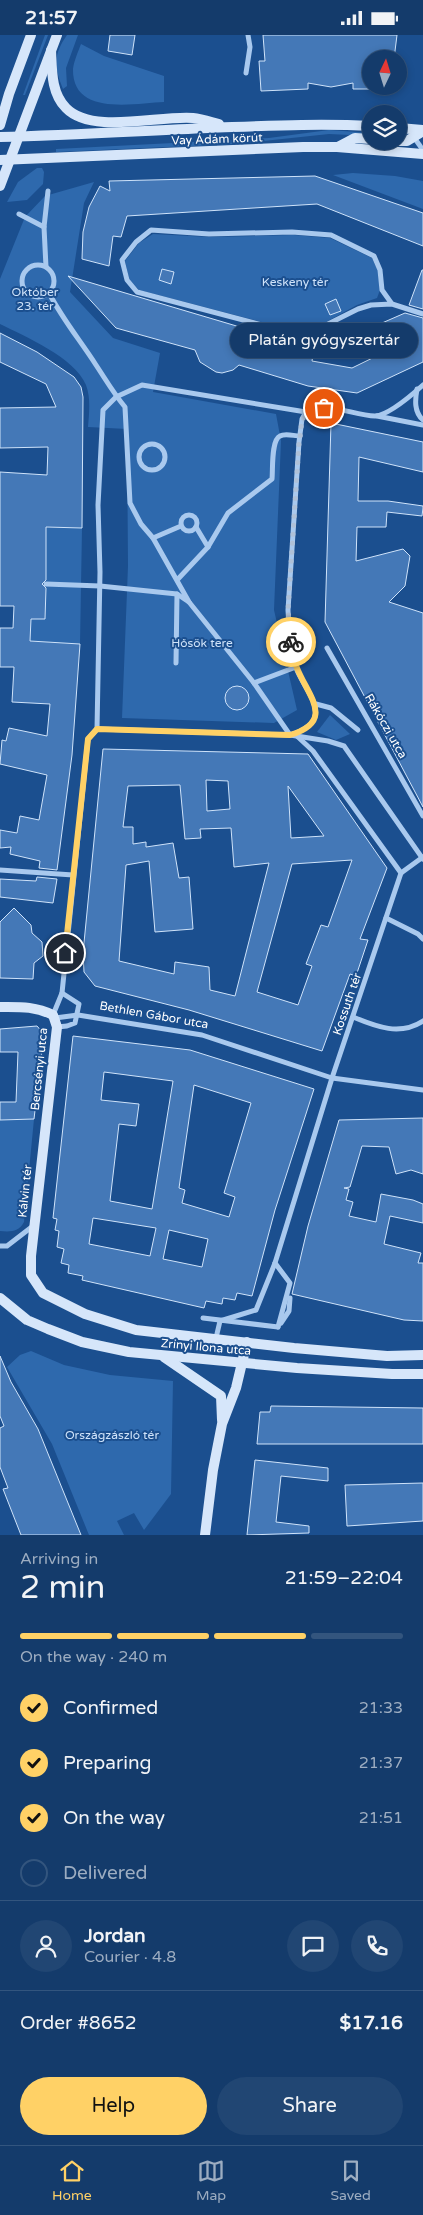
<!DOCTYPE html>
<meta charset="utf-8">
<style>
:root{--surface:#143b6b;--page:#214673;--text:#f1f3f6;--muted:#9dadc1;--line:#33557e;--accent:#ffd166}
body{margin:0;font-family:"Varela Round",sans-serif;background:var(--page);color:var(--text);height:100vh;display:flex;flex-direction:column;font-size:19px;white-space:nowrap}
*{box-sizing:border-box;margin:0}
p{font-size:16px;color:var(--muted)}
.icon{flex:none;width:28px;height:28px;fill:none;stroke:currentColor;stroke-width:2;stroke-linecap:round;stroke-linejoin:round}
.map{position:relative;height:1500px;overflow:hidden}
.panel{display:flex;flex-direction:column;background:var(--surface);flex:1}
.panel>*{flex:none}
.needle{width:32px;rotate:4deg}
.buttons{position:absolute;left:362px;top:15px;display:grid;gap:10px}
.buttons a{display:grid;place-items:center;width:45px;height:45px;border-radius:50%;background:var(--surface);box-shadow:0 2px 8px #0003,0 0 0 1px var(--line);font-size:25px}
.pin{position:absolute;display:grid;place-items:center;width:42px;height:42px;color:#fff;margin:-21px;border:2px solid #fff;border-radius:50%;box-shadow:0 1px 5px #0007}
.courier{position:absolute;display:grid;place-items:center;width:50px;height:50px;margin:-25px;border:4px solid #ffd166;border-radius:50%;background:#fff;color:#222;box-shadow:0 1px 6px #0007}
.bubble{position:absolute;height:35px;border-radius:18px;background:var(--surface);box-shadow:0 2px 8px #0003,0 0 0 1px var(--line);font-size:16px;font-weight:600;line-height:35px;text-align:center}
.head em{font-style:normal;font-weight:600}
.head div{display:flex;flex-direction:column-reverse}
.head{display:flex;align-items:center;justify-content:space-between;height:85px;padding:0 20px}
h1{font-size:32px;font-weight:600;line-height:38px}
.bar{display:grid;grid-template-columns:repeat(4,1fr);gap:8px 5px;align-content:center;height:60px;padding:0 20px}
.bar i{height:6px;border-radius:4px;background:var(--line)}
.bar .current{background:var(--accent)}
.bar p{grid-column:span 4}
.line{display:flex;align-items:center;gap:12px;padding:0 20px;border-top:1px solid var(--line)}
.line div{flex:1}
.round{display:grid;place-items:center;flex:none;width:52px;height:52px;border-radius:26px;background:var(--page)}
ol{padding:0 20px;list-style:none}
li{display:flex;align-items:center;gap:15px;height:55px}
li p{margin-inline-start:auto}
li .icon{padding:5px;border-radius:50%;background:var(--accent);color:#111;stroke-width:4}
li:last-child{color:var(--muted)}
li i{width:28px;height:28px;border:2px solid var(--line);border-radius:50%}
.action{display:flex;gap:10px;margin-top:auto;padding:10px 20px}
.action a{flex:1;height:58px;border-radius:30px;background:var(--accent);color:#111;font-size:20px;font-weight:600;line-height:58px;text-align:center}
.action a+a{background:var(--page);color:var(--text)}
.status{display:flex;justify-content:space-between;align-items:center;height:35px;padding:0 25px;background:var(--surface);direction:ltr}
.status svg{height:14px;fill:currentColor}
.menu{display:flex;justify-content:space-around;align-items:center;height:70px;border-top:1px solid var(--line);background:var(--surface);font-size:14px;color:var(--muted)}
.menu a{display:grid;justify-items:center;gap:2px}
.menu .current{color:var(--accent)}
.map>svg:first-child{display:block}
.green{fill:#2e69ad}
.building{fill:#4478b7;stroke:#cfe3fa;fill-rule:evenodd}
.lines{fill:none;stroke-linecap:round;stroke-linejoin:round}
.street{stroke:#a9c9ee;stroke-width:5}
.secondary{stroke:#d6e6fa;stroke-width:10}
.done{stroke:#afc1d8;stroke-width:5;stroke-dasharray:0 9}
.route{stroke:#ffd166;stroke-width:6}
.labels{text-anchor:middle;stroke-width:4;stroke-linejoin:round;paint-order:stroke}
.street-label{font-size:12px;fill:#fff;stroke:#1b4f8f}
.park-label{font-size:12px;fill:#cfe3fa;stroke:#1b4f8f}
</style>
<div class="status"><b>21:57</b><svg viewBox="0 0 49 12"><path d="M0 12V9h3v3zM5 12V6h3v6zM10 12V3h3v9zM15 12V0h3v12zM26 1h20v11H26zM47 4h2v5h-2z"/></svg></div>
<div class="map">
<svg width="423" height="1500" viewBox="0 0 423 1500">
<rect width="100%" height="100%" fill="#1b4f8f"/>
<g class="green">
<polygon points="45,0 48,0 25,60 23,60"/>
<path d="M67,0H78L66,33L67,51L63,54C54,31 53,20 67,0Z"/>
<path d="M81,9L104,21L164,41V67C135,68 72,82 73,34C74,26 78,17 81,9Z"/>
<polygon points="329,95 371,98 371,101 329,99 235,109 56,117 56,114 269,103"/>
<polygon points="37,133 42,133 44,137 43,149 27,165 7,167 18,147"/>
<polygon points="353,138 395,141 423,146 423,174 333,140"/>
<path d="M94,147L84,168L70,257L113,303L160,318L153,357L276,379L281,406L274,575L297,675L274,688L122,683L128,531L127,394L88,392C89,379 91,363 86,350C74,322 26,302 0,289V244L25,182L45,161Z"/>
<polygon points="153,199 209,202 293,200 330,203 372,223 378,236 380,255 377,263 357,270 326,287 296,296 139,255 129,244 125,226 139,208"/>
<polygon points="31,492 82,493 80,609 30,606 31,584 45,584 46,510"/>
<polygon points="330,680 350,699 336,705 317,697"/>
<path d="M34,1084L24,1187C19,1197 10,1197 0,1196V1085Z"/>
<polygon points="31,1316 64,1330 110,1340 173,1346 171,1459 144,1495 134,1478 117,1486 124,1500 89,1500 52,1409 7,1332 20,1320"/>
</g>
<g class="building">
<polygon points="110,0 135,0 132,20 108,16"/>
<polygon points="263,0 397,0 394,24 371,24 371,54 353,54 353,48 331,52 308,48 308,54 261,56 259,26 265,26"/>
<polygon points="315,141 423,178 423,211 317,169 127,181 121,202 113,201 109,231 82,224 83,197 89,172 100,151 110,156 109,146"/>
<polygon points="162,234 174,237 171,249 159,245"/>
<polygon points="422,235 423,235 423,274 409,270"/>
<polygon points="68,241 314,314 312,326 352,333 393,313 382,288 405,278 423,283 423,327 357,358 308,351 239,330 233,335 222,338 216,337 200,327 195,315 116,293"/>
<polygon points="336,264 341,276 330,280 325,269"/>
<polygon points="0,298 37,317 74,342 81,352 83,362 82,493 46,492 46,545 42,549 46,553 45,584 31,584 30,606 80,609 72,720 57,835 39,833 40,826 10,819 11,812 0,813 0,795 17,798 20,781 39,785 47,740 0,729 2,705 6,706 9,693 47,701 50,669 12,667 14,632 0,632 0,593 13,593 14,571 0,571 0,437 47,440 48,412 0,413 0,373 56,372 46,349 0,327"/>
<polygon points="331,388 423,407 423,437 359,422 358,466 388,466 423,471 423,473 422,481 387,477 386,492 357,492 356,526 403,514 410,521 405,551 389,567 423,578 423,772 325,587"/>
<circle cx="237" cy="663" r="12"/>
<path d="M103,714L308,719L387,833L360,904L368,905L356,941L350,939L322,1016L189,975L95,951L84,937L83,918ZM206,745L228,746L230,774L207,776ZM180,750L185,804L201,803L200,794L231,793L234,832L269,828L235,961L210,955L209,932L175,927L174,939L119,926L126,830L149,826L155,897L193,894L189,842L179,843L173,808L146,812V807L133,809V792H123L128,751ZM288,751L324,801L291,803ZM352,825L328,892L321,890L306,929L312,931L298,970L257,957L292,829Z"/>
<polygon points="37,842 57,844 53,868 0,862 0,844 36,846"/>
<polygon points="14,873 31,890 32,898 42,907 43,921 34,928 33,944 0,943 0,887"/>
<polygon points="37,991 44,999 34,1084 0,1085 0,1067 16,1067 18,1017 0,1017 0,994"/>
<path d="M73,1001L190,1015L314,1054L275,1175L252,1261L237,1258L235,1265L223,1263L222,1269L206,1266L204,1273L82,1245L83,1241L68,1238L69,1230L61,1228L64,1214L57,1212L59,1196L55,1195L57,1184L53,1183ZM104,1037L173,1046L152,1174L110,1166L119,1089L136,1091L139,1069L101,1065ZM194,1050L251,1068L224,1158L235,1162L229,1182L182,1168L185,1155L179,1153ZM93,1183L156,1193L150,1221L89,1209ZM169,1195L208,1204L202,1232L163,1224Z"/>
<polygon points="423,1083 423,1139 411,1135 396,1139 389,1112 362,1111 350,1152 344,1153 349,1154 346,1165 353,1167 349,1181 376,1187 381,1159 413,1165 423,1169 423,1188 390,1181 384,1209 421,1218 418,1228 423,1228 423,1286 404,1285 292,1259 308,1191 339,1085"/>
<polygon points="0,1321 11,1347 38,1394 81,1500 21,1500 3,1454 8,1453 0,1432 0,1393 4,1391 0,1381"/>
<polygon points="271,1371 423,1373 423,1409 257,1409 260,1377 270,1377"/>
<polygon points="255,1425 328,1433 328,1446 281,1441 276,1487 309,1491 309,1498 247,1500"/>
<polygon points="423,1448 423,1486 347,1491 345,1450"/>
</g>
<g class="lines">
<g class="street">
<polyline points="246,38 250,12 248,0"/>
<polyline points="413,101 423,115"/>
<polyline points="19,179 44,192"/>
<circle cx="38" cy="246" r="16"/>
<polyline points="46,232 44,192 48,156"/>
<path d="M49,258C63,285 80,305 96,330C106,345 114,359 125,372L130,468L141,489L153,503L189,567L254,648L290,700L328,706L344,711L423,824"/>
<polyline points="392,269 382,255 380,235 374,221 331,200 292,197 209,199 151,195 136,207 122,225 127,245 137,257 296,299 326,290 358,274 371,270 392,269 423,279"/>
<path d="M417,354C415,365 414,377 423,385"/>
<path d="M306,377C326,365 354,381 375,381C389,380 413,359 423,350"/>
<polyline points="377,381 423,390"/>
<circle cx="152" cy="422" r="13"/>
<circle cx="189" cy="488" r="8"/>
<polyline points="196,492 208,512"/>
<polyline points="153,503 181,491"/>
<path d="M178,544L208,512L228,478L272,444C273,434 271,405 280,401C285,398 294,401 300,401"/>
<polyline points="46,549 100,551 177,559 189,567"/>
<polyline points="327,613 423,781"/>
<polyline points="176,628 177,559"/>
<polyline points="254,648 296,632"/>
<polyline points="316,669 331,673 358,695"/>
<path d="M97,694L290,700C337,685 307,660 296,633C290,615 289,593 288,575L299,407L302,384L306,377"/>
<polyline points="97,694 100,537 98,470 103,375 116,362 142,350 306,377"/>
<polyline points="298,702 313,716 401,838"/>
<polyline points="0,835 73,840"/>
<polyline points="386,883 418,899 423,904"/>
<polyline points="53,980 62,958 88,704 97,694"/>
<path d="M353,982C377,992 400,1001 423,986"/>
<polyline points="55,983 78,980 202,1000 332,1043 423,1055"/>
<polyline points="57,992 67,991 75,988 79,969 62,958"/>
<polyline points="0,1211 7,1211 33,1191"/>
<polyline points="275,1228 290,1248 278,1292"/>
<polyline points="203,1283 278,1292"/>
<polyline points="281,1288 289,1276 290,1263"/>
<polyline points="216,1303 220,1286 256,1275 275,1228 332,1043 401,838 423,822"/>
</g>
<g class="secondary">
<path d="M51,15C52,35 51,58 66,73C92,100 159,80 193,83C202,84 211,87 219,89"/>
<polyline points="0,90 9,59 31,0"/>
<polyline points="399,93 423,95"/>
<path d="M0,102C69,100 139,96 208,93C263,91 317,88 371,91"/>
<polyline points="393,106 407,106 423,96"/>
<polyline points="338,112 355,103 371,104"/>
<polyline points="0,125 303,112 337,112 423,119"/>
<polyline points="0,151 57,0"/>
<path d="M0,972C19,972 35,971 53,980L57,992L31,1221V1240L43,1258L85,1279L136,1295L294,1313L387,1321L423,1320"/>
<polyline points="0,1263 27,1285 48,1294 82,1307 129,1317 297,1333 392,1339 423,1339"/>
<polyline points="164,1322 221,1361 222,1385"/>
<polyline points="205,1500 213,1435 222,1389 236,1353 247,1307"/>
</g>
</g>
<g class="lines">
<path class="done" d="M291,607L288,575L299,408C303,387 298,374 324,373"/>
<path class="route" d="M65,918L88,704L97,694L290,700C336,686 308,661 297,633C293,625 293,615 291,607"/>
</g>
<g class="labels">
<g class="street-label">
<text transform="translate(217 104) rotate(-2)" y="4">Vay Ádám körút</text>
<text transform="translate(386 691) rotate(60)" y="4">Rákóczi utca</text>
<text transform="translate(347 969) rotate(-71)" y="4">Kossuth tér</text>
<text transform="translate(154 980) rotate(10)" y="4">Bethlen Gábor utca</text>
<text transform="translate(39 1034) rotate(-84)" y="4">Bercsényi utca</text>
<text transform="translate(25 1156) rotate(-84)" y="4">Kálvin tér</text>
<text transform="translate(206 1312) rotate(5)" y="4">Zrínyi Ilona utca</text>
</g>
<g class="park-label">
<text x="295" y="251">Keskeny tér</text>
<text x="35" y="261">Október<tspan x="35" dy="14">23. tér</tspan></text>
<text x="202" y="612">Hősök tere</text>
<text x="112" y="1404">Országzászló tér</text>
</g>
</g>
</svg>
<div class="buttons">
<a><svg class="needle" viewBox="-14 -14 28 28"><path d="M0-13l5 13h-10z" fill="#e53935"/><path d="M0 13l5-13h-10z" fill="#9dadc1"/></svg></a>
<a><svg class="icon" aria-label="layers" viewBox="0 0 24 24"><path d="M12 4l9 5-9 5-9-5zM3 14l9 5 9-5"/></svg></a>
</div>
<div class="pin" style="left:324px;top:373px;background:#ea580c"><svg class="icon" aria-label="bag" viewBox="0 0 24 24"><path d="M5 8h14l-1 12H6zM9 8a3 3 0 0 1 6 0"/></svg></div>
<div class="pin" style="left:65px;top:918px;background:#1f2937"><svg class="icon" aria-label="home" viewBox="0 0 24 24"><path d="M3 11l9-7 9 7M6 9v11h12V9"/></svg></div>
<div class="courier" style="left:291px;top:607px"><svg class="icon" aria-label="bike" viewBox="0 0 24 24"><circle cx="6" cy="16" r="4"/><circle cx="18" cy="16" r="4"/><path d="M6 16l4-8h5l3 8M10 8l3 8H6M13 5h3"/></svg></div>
<div class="bubble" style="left:230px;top:288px;width:188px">Platán gyógyszertár</div>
</div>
<section class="panel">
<div class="head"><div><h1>2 min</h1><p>Arriving in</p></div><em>21:59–22:04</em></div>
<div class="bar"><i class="current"></i><i class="current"></i><i class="current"></i><i></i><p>On the way · 240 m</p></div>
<ol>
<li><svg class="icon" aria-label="check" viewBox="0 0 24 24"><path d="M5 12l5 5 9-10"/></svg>Confirmed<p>21:33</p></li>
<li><svg class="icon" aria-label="check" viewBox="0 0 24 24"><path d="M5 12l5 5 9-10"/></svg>Preparing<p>21:37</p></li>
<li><svg class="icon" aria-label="check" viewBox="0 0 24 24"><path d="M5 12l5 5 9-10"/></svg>On the way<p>21:51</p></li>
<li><i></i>Delivered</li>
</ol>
<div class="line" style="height:90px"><a class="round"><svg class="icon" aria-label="person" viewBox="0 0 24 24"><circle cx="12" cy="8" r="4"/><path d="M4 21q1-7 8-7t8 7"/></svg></a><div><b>Jordan</b><p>Courier · 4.8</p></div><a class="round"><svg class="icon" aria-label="chat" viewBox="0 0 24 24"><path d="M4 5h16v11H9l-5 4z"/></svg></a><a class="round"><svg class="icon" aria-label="phone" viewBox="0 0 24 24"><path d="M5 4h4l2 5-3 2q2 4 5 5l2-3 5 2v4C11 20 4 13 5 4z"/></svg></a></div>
<div class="line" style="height:65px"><div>Order #8652</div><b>$17.16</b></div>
<div class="action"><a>Help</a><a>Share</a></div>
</section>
<nav class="menu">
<a class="current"><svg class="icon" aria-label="home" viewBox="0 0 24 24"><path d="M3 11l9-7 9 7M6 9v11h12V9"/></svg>Home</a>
<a><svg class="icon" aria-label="map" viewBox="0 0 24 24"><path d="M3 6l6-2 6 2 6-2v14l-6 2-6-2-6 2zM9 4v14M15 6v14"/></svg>Map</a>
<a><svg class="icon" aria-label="saved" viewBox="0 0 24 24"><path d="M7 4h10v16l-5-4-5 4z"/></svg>Saved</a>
</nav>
